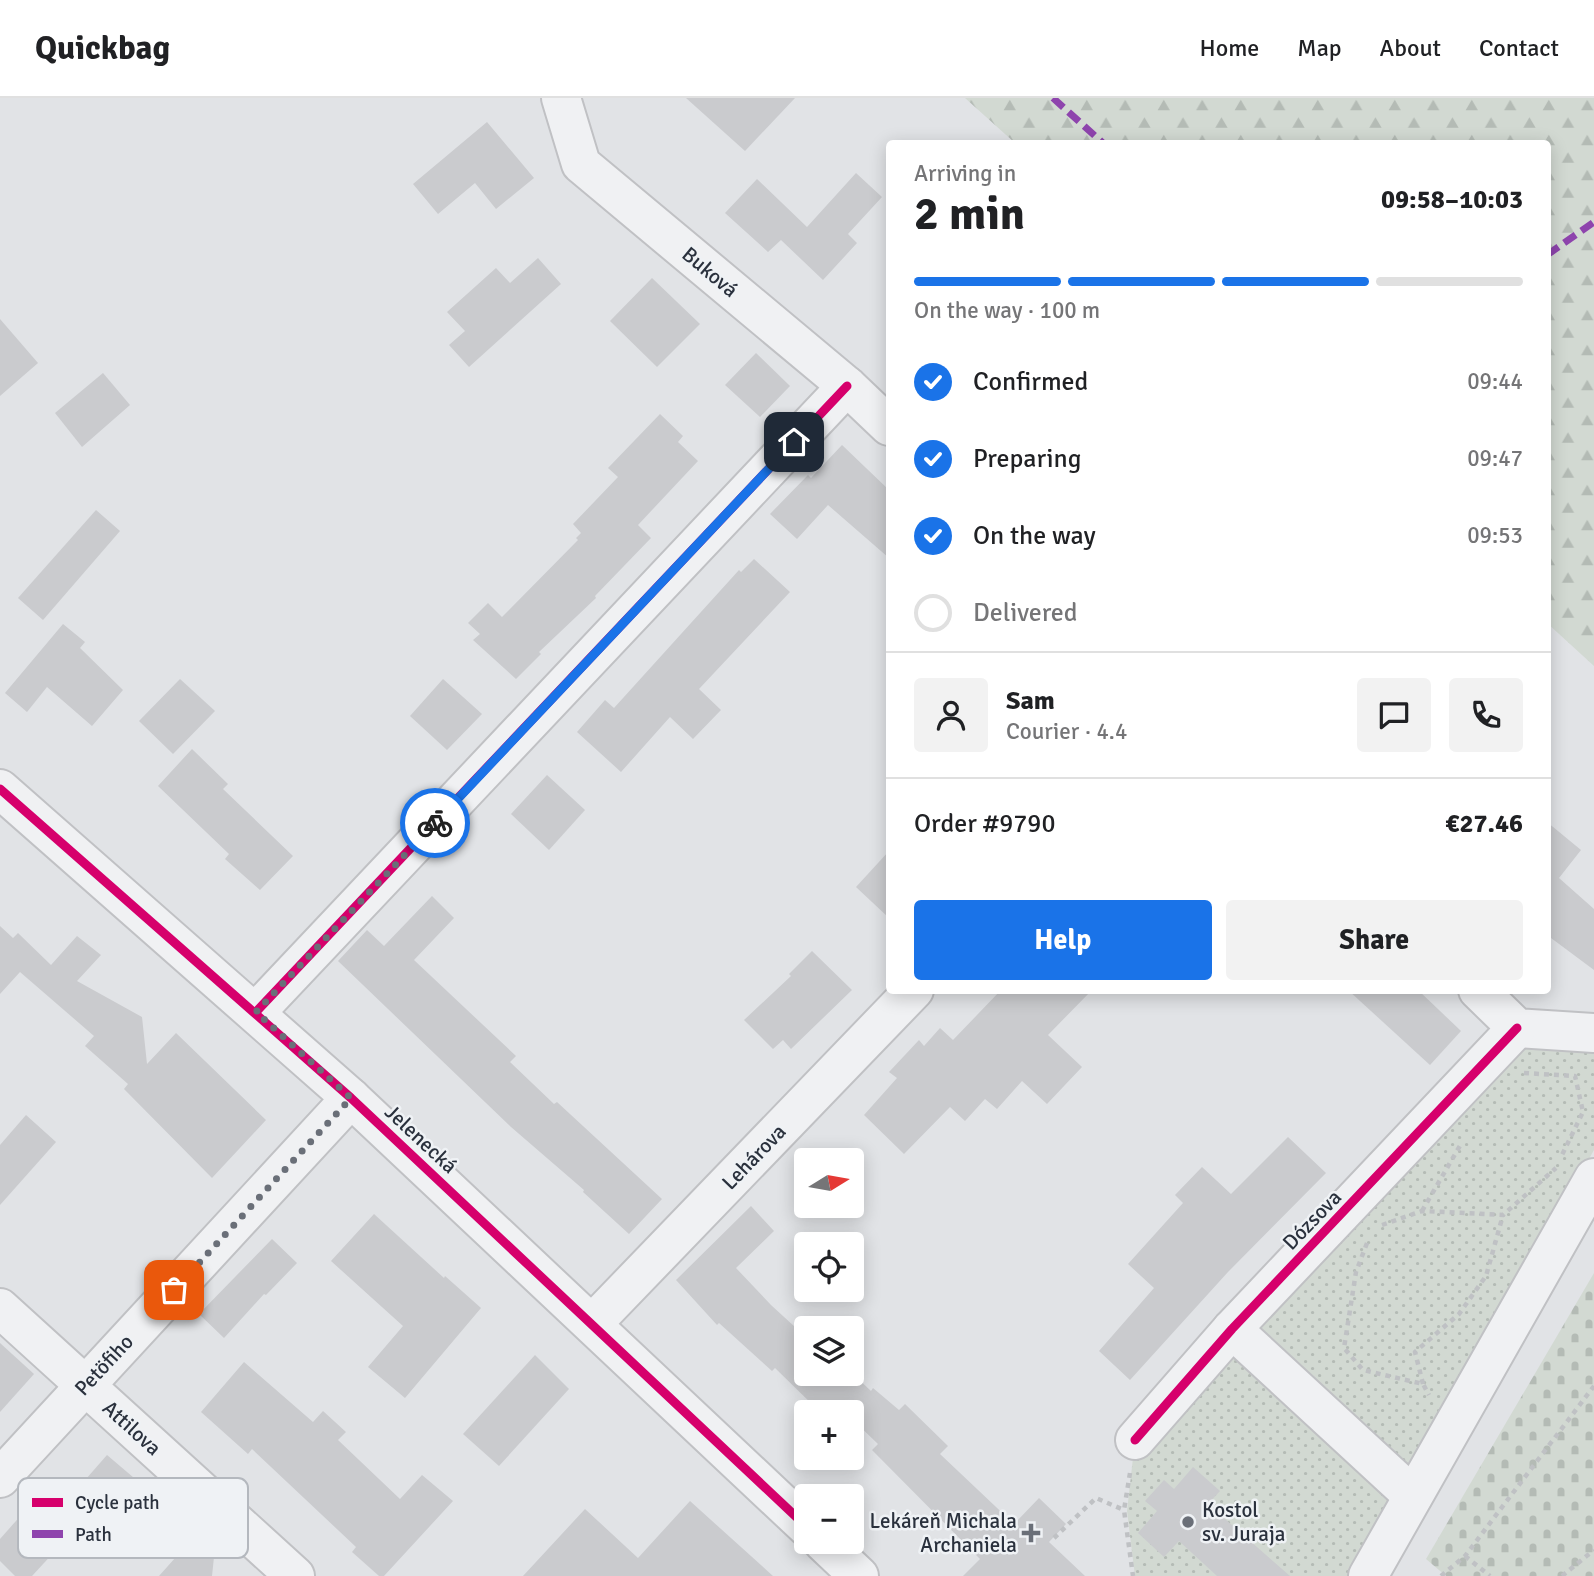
<!DOCTYPE html>
<meta charset="utf-8">
<style>
:root{--surface:#fff;--page:#f2f2f2;--text:#202124;--muted:#757577;--line:#e0e0e0;--accent:#1a73e8}
body{margin:0;font-family:Signika,sans-serif;background:var(--page);color:var(--text);height:100vh;display:flex;flex-direction:column;font-size:26px;white-space:nowrap}
*{box-sizing:border-box;margin:0}
p{font-size:23px;color:var(--muted)}
.icon{flex:none;width:38px;height:38px;fill:none;stroke:currentColor;stroke-width:2;stroke-linecap:round;stroke-linejoin:round}
.map{position:relative;flex:1;overflow:hidden}
.drawer{position:absolute;left:886px;top:42px;width:665px;height:854px;display:flex;flex-direction:column;background:var(--surface);border-radius:7px;box-shadow:0 4px 18px #0003}
.drawer>*{flex:none}
.needle{width:46px;rotate:79deg}
.buttons{position:absolute;left:794px;top:1050px;display:grid;gap:14px}
.buttons a{display:grid;place-items:center;width:70px;height:70px;border-radius:7px;background:var(--surface);box-shadow:0 4px 18px #0003;font-size:35px}
.pin{position:absolute;display:grid;place-items:center;width:60px;height:60px;color:#fff;margin:-30px;border-radius:14px;box-shadow:0 4px 10px #0006}
.courier{position:absolute;display:grid;place-items:center;width:70px;height:70px;margin:-35px;border:5px solid #1a73e8;border-radius:50%;background:#fff;color:#222;box-shadow:0 2px 9px #0007}
.overview em{font-style:normal;font-weight:700}
.overview div{display:flex;flex-direction:column-reverse}
.overview{display:flex;align-items:center;justify-content:space-between;height:119px;padding:0 28px}
h1{font-size:46px;font-weight:700;line-height:52px}
.bar{display:grid;grid-template-columns:repeat(4,1fr);gap:10px 7px;align-content:center;height:84px;padding:0 28px}
.bar i{height:9px;border-radius:5px;background:var(--line)}
.bar .selected{background:var(--accent)}
.bar p{grid-column:span 4}
.line{display:flex;align-items:center;gap:18px;padding:0 28px;border-top:2px solid var(--line)}
.line div{flex:1}
.round{display:grid;place-items:center;flex:none;width:74px;height:74px;border-radius:7px;background:var(--page)}
ol{padding:0 28px;list-style:none}
li{display:flex;align-items:center;gap:21px;height:77px}
li p{margin-inline-start:auto}
li .icon{padding:7px;border-radius:50%;background:var(--accent);color:#fff;stroke-width:4}
li:last-child{color:var(--muted)}
li i{width:38px;height:38px;border:4px solid var(--line);border-radius:50%}
.action{display:flex;gap:14px;margin-top:auto;padding:14px 28px}
.action a{flex:1;height:80px;border-radius:7px;background:var(--accent);color:#fff;font-size:28px;font-weight:700;line-height:80px;text-align:center}
.action a+a{background:var(--page);color:var(--text)}
header{display:flex;align-items:center;gap:42px;box-sizing:border-box;height:98px;padding:0 35px;background:var(--surface);border-bottom:2px solid var(--line)}
header strong{font-size:33px}
nav{display:flex;gap:38px;margin-inline-start:auto;font-size:24px}
.map>svg:first-child{display:block}
.forest{fill:url(#forest-firs)}
.cemetery{fill:url(#cemetery-stones)}
.park{fill:url(#park-dots)}
.building{fill:#cacbce}
.lines{fill:none;stroke-linecap:round;stroke-linejoin:round}
.minor-casing{stroke:#c0c1c4;stroke-width:42}
.path{stroke:#bfc1c4;stroke-width:4.5;stroke-dasharray:5 5;stroke-linecap:butt}
.minor{stroke:#f0f1f3;stroke-width:38}
.quiet{stroke:#8e44ad;stroke-width:7;stroke-dasharray:14 7;stroke-linecap:butt}
.cycleway-casing{stroke:#eff2f5;stroke-width:13}
.cycleway{stroke:#d6006c;stroke-width:9}
.done{stroke:#6a6f78;stroke-width:7;stroke-dasharray:0 12.6}
.route{stroke:#1a73e8;stroke-width:9}
.poi-dot{fill:#6a6f78;stroke:#eff2f5;stroke-width:2.5}
.labels{text-anchor:middle;stroke-width:5;stroke-linejoin:round;paint-order:stroke}
.street-label{font-size:21px;fill:#2a313d;stroke:#eff2f5}
.poi-label{font-size:21px;fill:#2a313d;stroke:#eff2f5;text-anchor:start}
.key{fill:#eff2f5;stroke:#b4b8be;stroke-width:2}
.key-label{font-size:19px;fill:#2a313d}
</style>
<header>
<strong>Quickbag</strong>
<nav><a>Home</a><a>Map</a><a>About</a><a>Contact</a></nav>
</header>
<div class="map">
<svg width="1594" height="1478" viewBox="0 0 1594 1478">
<defs>
<pattern id="forest-firs" width="22" height="20" patternUnits="userSpaceOnUse" patternTransform="scale(1.75)"><rect width="22" height="20" fill="#d2d9d2"/><path d="M5 1l3.5 6h-7zM16 11l3.5 6h-7z" fill="#b4bbb5"/></pattern>
<pattern id="cemetery-stones" width="16" height="16" patternUnits="userSpaceOnUse" patternTransform="scale(1.75)"><rect width="16" height="16" fill="#d2d9d2"/><path d="M2 7V4a2 2 0 0 1 4 0v3zM10 15v-3a2 2 0 0 1 4 0v3z" fill="#b4bbb5"/></pattern>
<pattern id="park-dots" width="8" height="8" patternUnits="userSpaceOnUse" patternTransform="scale(1.75)"><rect width="8" height="8" fill="#d2d9d2"/><path d="M2 2h.1M6 6h.1" fill="none" stroke="#b4bbb5" stroke-width="1.8" stroke-linecap="round"/></pattern>
</defs>
<rect width="100%" height="100%" fill="#e1e3e6"/>
<polygon class="forest" points="965,0 1594,0 1594,568 1547,525 1547,46 1015,45"/>
<polygon class="cemetery" points="1594,1175 1594,1478 1446,1478 1426,1461"/>
<polygon class="park" points="1498,946 1594,946 1594,1052 1353,1478 1135,1478 1127,1413 1135,1342"/>
<g class="building">
<polygon points="686,0 795,0 745,53"/>
<polygon points="487,24 534,80 496,111 475,85 438,116 413,86"/>
<polygon points="856,75 882,99 848,136 857,145 823,182 781,142 768,154 725,115 757,81 807,129"/>
<polygon points="538,160 561,186 469,269 449,247 465,233 447,214 496,170 510,185"/>
<polygon points="652,180 700,226 657,269 610,223"/>
<polygon points="0,221 38,265 0,298"/>
<polygon points="756,255 790,288 760,319 725,287"/>
<polygon points="103,275 130,307 82,349 55,315"/>
<polygon points="660,316 683,338 678,344 698,363 638,427 651,440 595,498 596,500 539,554 541,556 516,581 473,542 480,536 468,525 488,505 502,519 578,442 576,440 581,435 573,426 618,379 608,370"/>
<polygon points="842,347 889,392 889,460 828,407 797,441 770,416 808,377 811,380"/>
<polygon points="96,412 120,433 43,522 18,500"/>
<polygon points="754,461 790,494 699,591 721,612 693,641 670,619 621,674 577,634 605,602 614,610 739,472 741,474"/>
<polygon points="63,526 85,544 80,550 123,592 92,628 47,589 27,614 5,595"/>
<polygon points="180,581 215,613 173,656 139,623"/>
<polygon points="443,581 482,616 447,652 410,618"/>
<polygon points="192,651 228,686 223,691 293,758 260,792 225,761 229,756 158,688"/>
<polygon points="547,677 585,712 549,752 511,716"/>
<polygon points="1547,724 1581,752 1559,780 1594,811 1594,872 1547,837"/>
<polygon points="889,753 889,820 856,789"/>
<polygon points="432,798 454,820 414,862 516,958 510,964 554,1006 557,1004 662,1101 629,1136 583,1094 584,1092 511,1029 338,863 367,832 384,848"/>
<polygon points="0,828 13,840 18,835 51,867 77,838 101,857 77,883 142,919 147,966 176,935 266,1022 212,1080 124,991 128,986 85,948 94,938 20,874 0,896"/>
<polygon points="812,853 852,892 791,951 783,942 773,951 744,922 791,878 789,876"/>
<polygon points="1001,892 1092,892 1048,937 1082,969 1047,1006 1022,983 997,1011 985,1001 965,1023 950,1009 904,1056 864,1017 897,980 889,974 919,942 924,948 940,930 953,942"/>
<polygon points="1348,892 1418,892 1461,933 1430,967"/>
<polygon points="26,1017 56,1044 0,1107 0,1047"/>
<polygon points="1288,1039 1326,1075 1228,1174 1130,1282 1099,1253 1154,1190 1128,1166 1183,1105 1175,1097 1202,1069 1231,1096"/>
<polygon points="751,1108 774,1133 736,1170 771,1207 807,1240 807,1276 846,1276 852,1281 852,1275 871,1293 873,1290 899,1312 905,1306 948,1348 940,1356 1014,1426 1039,1400 1066,1426 1049,1444 1085,1478 963,1478 980,1461 872,1352 878,1346 852,1321 852,1314 820,1314 775,1270 772,1273 719,1225 717,1227 676,1182"/>
<polygon points="374,1116 444,1180 445,1178 481,1210 405,1300 368,1269 403,1228 331,1163"/>
<polygon points="272,1141 297,1165 266,1197 264,1196 224,1240 199,1216"/>
<polygon points="0,1245 34,1276 0,1314"/>
<polygon points="535,1257 569,1291 499,1368 463,1336"/>
<polygon points="244,1264 313,1324 323,1313 346,1334 338,1342 400,1401 422,1377 453,1403 384,1478 379,1478 352,1454 356,1449 252,1351 248,1356 201,1314"/>
<polygon points="107,1357 147,1391 111,1432 72,1397"/>
<polygon points="1193,1369 1220,1393 1208,1406 1290,1478 1217,1478 1179,1443 1164,1459 1138,1435 1157,1413 1145,1403 1164,1382 1174,1391"/>
<polygon points="690,1403 773,1478 523,1478 585,1411 638,1460"/>
<polygon points="31,1406 68,1439 32,1478 15,1478 0,1463 0,1441"/>
<polygon points="201,1431 223,1450 214,1459 212,1478 159,1478"/>
</g>
<g class="lines">
<defs>
<g id="minor">
<polyline points="561,0 581,66 847,288 889,328"/>
<polyline points="0,691 351,1000 807,1429"/>
<polyline points="1478,892 1517,930 1594,935"/>
<polyline points="256,914 847,288"/>
<polyline points="0,1210 295,1478"/>
<polyline points="593,1225 914,892"/>
<polyline points="1232,1231 1413,1398"/>
<polyline points="1135,1342 1232,1231 1517,930"/>
<polyline points="0,1380 351,1000"/>
<polyline points="823,1444 859,1478"/>
<polyline points="1368,1478 1594,1080"/>
</g>
</defs>
<use href="#minor" class="minor-casing"/>
<g class="path">
<polyline points="1524,975 1575,978 1583,1014 1561,1059"/>
<polyline points="1422,1113 1461,1046"/>
<polyline points="1382,1127 1422,1113 1503,1117 1556,1070"/>
<polyline points="1367,1145 1356,1174 1344,1250 1363,1272 1423,1286 1429,1297"/>
<polyline points="1423,1286 1415,1254 1459,1216 1486,1178 1503,1117"/>
<polyline points="1130,1375 1124,1412 1133,1478"/>
<polyline points="1054,1440 1096,1400 1124,1412"/>
<polyline points="1465,1458 1490,1478"/>
<polyline points="1441,1478 1465,1458 1594,1288"/>
<polyline points="1562,1478 1594,1452"/>
</g>
<use href="#minor" class="minor"/>
<g class="quiet">
<polyline points="1053,0 1104,46"/>
<polyline points="1547,157 1594,124"/>
</g>
<defs>
<g id="cycleway">
<polyline points="0,691 351,1000 807,1429"/>
<polyline points="256,914 847,288"/>
<polyline points="1135,1342 1232,1231 1517,930"/>
</g>
</defs>
<use href="#cycleway" class="cycleway-casing"/>
<use href="#cycleway" class="cycleway"/>
</g>
<g class="lines">
<polyline class="done" points="174,1192 351,1000 256,914 435,725"/>
<polyline class="route" points="435,725 794,344"/>
</g>
<g class="poi-dot">
<circle cx="1188" cy="1424" r="7"/>
<path d="M1027.5 1424.5h7v7h7v7h-7v7h-7v-7h-7v-7h7z"/>
</g>
<g class="labels">
<g class="street-label">
<text transform="translate(710 174) rotate(40)" y="7">Buková</text>
<text transform="translate(421 1041) rotate(43)" y="7">Jelenecká</text>
<text transform="translate(754 1059) rotate(-46)" y="7">Lehárova</text>
<text transform="translate(1312 1122) rotate(-46)" y="7">Dózsova</text>
<text transform="translate(104 1267) rotate(-47)" y="7">Petöfiho</text>
<text transform="translate(132 1330) rotate(42)" y="7">Attilova</text>
</g>
<g class="poi-label">
<text x="1202" y="1419">Kostol<tspan x="1202" dy="24">sv. Juraja</tspan></text>
<text x="1017" y="1430" text-anchor="end">Lekáreň Michala<tspan x="1017" dy="24">Archaniela</tspan></text>
</g>
</g>
<rect x="18" y="1380" width="230" height="80" rx="10" class="key"/>
<rect x="32" y="1400" width="31" height="9" fill="#d6006c"/>
<rect x="32" y="1432" width="31" height="8" fill="#8e44ad"/>
<g class="key-label">
<text x="75" y="1411">Cycle path</text>
<text x="75" y="1443">Path</text>
</g>
</svg>
<div class="buttons">
<a><svg class="needle" viewBox="-14 -14 28 28"><path d="M0-13l5 13h-10z" fill="#e53935"/><path d="M0 13l5-13h-10z" fill="#757577"/></svg></a>
<a><svg class="icon" aria-label="locate" viewBox="0 0 24 24"><circle cx="12" cy="12" r="6"/><path d="M12 2v4M12 18v4M2 12h4M18 12h4"/></svg></a>
<a><svg class="icon" aria-label="layers" viewBox="0 0 24 24"><path d="M12 4l9 5-9 5-9-5zM3 14l9 5 9-5"/></svg></a>
<a>+</a>
<a>−</a>
</div>
<div class="pin" style="left:174px;top:1192px;background:#ea580c"><svg class="icon" aria-label="bag" viewBox="0 0 24 24"><path d="M5 8h14l-1 12H6zM9 8a3 3 0 0 1 6 0"/></svg></div>
<div class="pin" style="left:794px;top:344px;background:#1f2937"><svg class="icon" aria-label="home" viewBox="0 0 24 24"><path d="M3 11l9-7 9 7M6 9v11h12V9"/></svg></div>
<div class="courier" style="left:435px;top:725px"><svg class="icon" aria-label="bike" viewBox="0 0 24 24"><circle cx="6" cy="16" r="4"/><circle cx="18" cy="16" r="4"/><path d="M6 16l4-8h5l3 8M10 8l3 8H6M13 5h3"/></svg></div>
<section class="drawer">
<div class="overview"><div><h1>2 min</h1><p>Arriving in</p></div><em>09:58–10:03</em></div>
<div class="bar"><i class="selected"></i><i class="selected"></i><i class="selected"></i><i></i><p>On the way · 100 m</p></div>
<ol>
<li><svg class="icon" aria-label="check" viewBox="0 0 24 24"><path d="M5 12l5 5 9-10"/></svg>Confirmed<p>09:44</p></li>
<li><svg class="icon" aria-label="check" viewBox="0 0 24 24"><path d="M5 12l5 5 9-10"/></svg>Preparing<p>09:47</p></li>
<li><svg class="icon" aria-label="check" viewBox="0 0 24 24"><path d="M5 12l5 5 9-10"/></svg>On the way<p>09:53</p></li>
<li><i></i>Delivered</li>
</ol>
<div class="line" style="height:126px"><a class="round"><svg class="icon" aria-label="person" viewBox="0 0 24 24"><circle cx="12" cy="8" r="4"/><path d="M4 21q1-7 8-7t8 7"/></svg></a><div><b>Sam</b><p>Courier · 4.4</p></div><a class="round"><svg class="icon" aria-label="chat" viewBox="0 0 24 24"><path d="M4 5h16v11H9l-5 4z"/></svg></a><a class="round"><svg class="icon" aria-label="phone" viewBox="0 0 24 24"><path d="M5 4h4l2 5-3 2q2 4 5 5l2-3 5 2v4C11 20 4 13 5 4z"/></svg></a></div>
<div class="line" style="height:91px"><div>Order #9790</div><b>€27.46</b></div>
<div class="action"><a>Help</a><a>Share</a></div>
</section>
</div>
